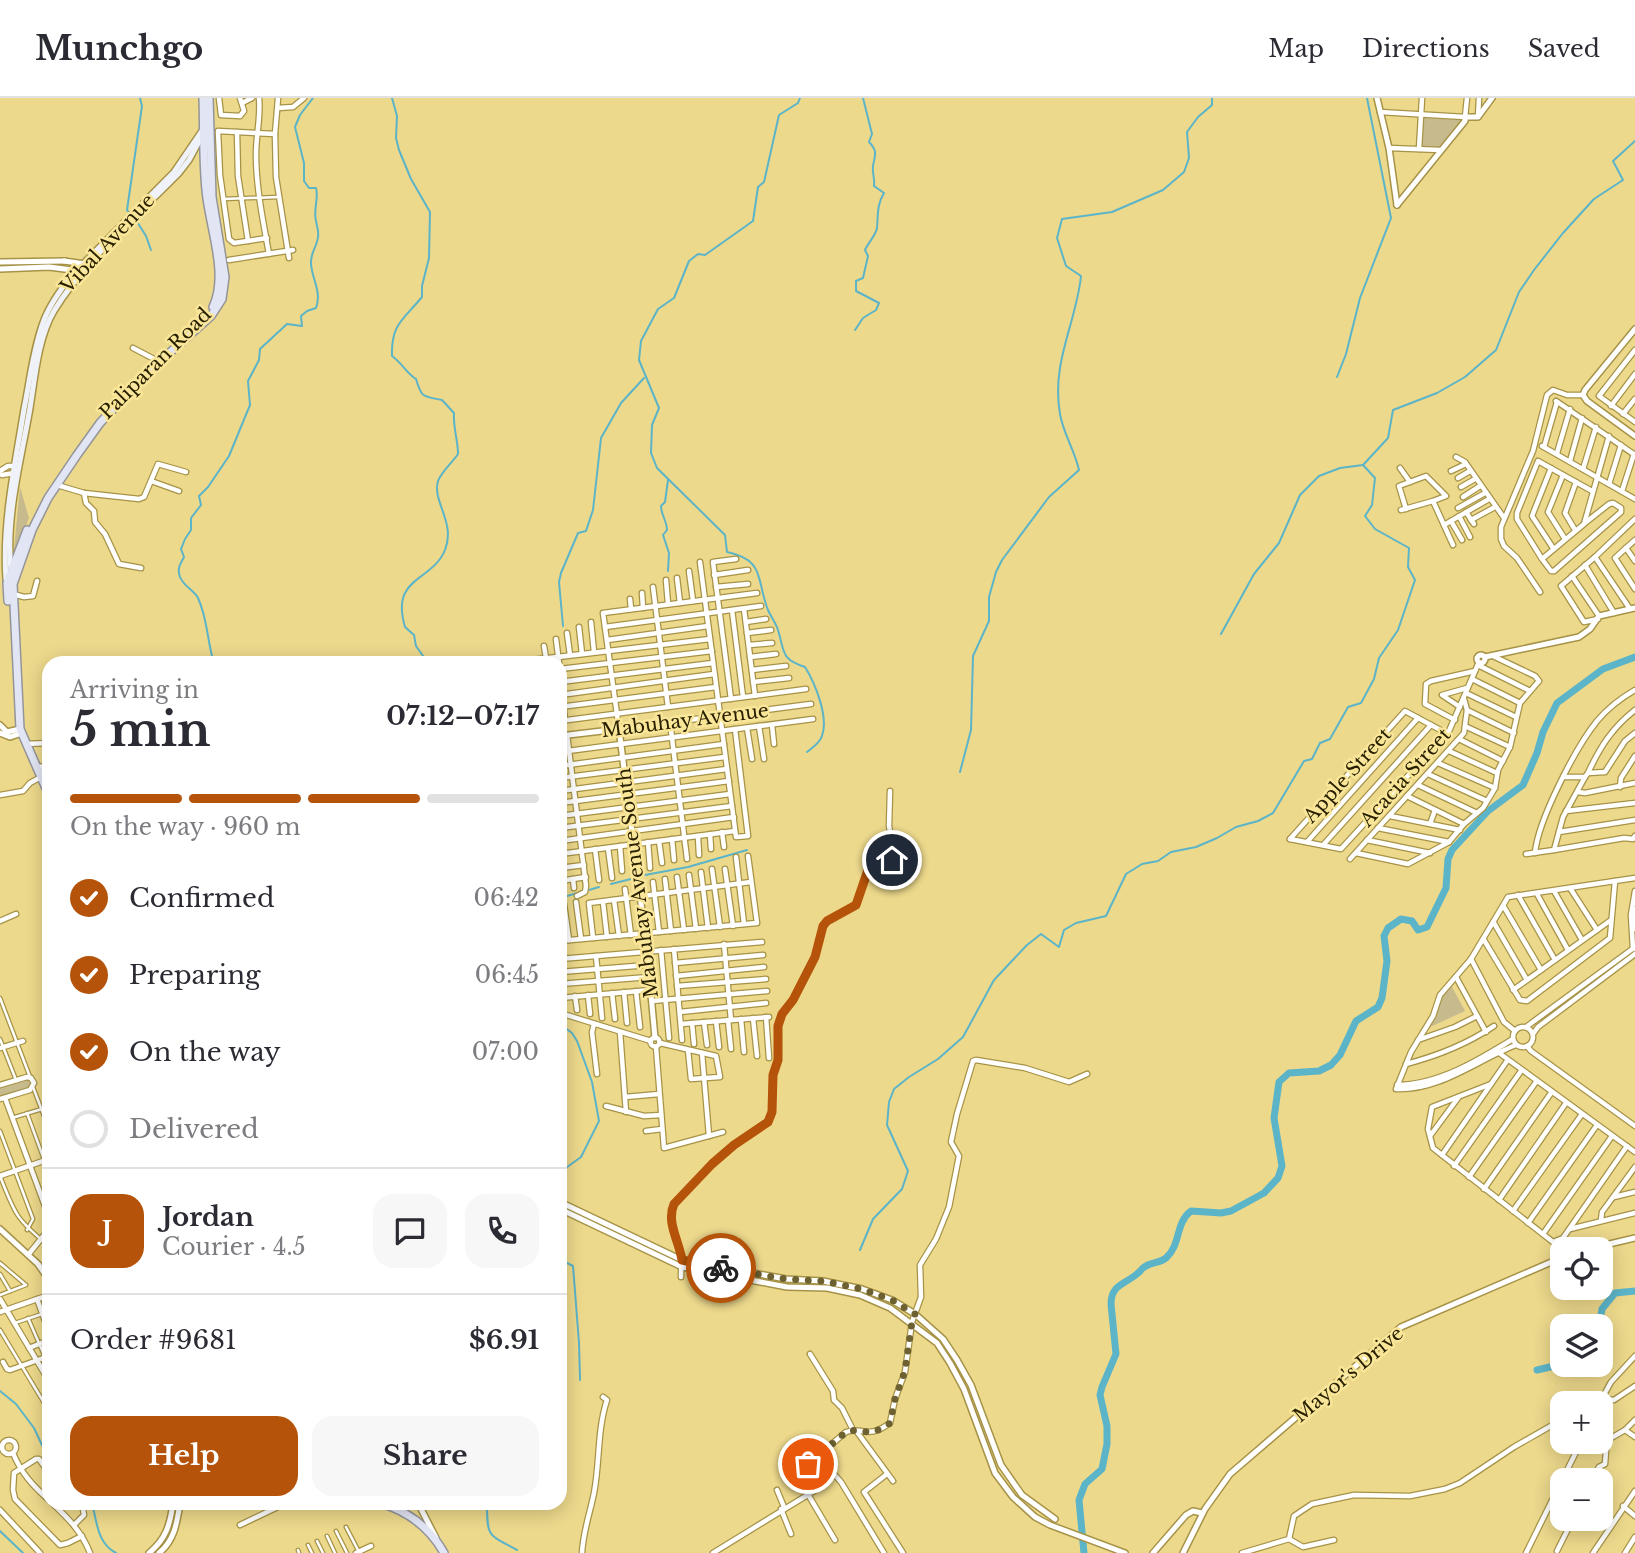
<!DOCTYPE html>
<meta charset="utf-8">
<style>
:root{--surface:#fff;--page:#f7f7f7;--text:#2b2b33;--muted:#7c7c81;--line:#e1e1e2;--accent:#b45309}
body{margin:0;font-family:"Libre Baskerville",serif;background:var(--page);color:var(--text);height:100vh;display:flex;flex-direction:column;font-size:26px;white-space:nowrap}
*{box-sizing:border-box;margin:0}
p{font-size:23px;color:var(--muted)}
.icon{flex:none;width:38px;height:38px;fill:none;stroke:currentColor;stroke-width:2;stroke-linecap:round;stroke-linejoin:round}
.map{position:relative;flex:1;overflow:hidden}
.drawer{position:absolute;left:42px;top:558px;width:525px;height:854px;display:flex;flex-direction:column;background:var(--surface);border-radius:21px;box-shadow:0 4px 18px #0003}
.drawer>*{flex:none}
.fabs{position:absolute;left:1550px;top:1139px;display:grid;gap:14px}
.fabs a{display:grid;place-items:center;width:63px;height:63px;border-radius:14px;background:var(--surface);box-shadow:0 4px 18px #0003;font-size:35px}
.pin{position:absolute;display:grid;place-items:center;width:60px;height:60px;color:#fff;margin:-30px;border:4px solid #fff;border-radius:50%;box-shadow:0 2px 7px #0007}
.courier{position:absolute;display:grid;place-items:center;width:70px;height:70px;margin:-35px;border:5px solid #b45309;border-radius:50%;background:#fff;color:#222;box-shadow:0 2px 9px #0007}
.head em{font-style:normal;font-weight:800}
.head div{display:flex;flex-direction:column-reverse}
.head{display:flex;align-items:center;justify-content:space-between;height:119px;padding:0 28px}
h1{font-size:46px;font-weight:800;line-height:52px}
.bar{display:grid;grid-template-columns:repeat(4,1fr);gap:10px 7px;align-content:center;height:84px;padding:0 28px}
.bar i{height:9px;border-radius:5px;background:var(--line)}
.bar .selected{background:var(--accent)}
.bar p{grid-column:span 4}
.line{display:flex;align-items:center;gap:18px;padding:0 28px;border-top:2px solid var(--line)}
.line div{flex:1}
.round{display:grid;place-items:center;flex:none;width:74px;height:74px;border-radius:21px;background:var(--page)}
ol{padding:0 28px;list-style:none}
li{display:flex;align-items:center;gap:21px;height:77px}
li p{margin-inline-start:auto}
li .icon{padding:7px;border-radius:50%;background:var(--accent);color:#fff;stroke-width:4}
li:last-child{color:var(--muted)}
li i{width:38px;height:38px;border:4px solid var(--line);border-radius:50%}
.cta{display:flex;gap:14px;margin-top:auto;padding:14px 28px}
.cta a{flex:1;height:80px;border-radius:21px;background:var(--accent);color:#fff;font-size:28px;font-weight:800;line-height:80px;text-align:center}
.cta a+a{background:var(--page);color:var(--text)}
header{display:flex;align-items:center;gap:42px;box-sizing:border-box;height:98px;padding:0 35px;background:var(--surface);border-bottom:2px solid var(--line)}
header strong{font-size:33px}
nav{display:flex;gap:38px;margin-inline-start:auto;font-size:24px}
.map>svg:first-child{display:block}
.green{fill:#c7bb8d}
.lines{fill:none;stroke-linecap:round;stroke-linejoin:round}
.stream{stroke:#5cb4c8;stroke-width:2}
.river{stroke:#5cb4c8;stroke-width:7}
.pedestrian-casing{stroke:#a69347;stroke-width:5}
.minor-casing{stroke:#a69347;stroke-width:7}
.tertiary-casing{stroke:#a69347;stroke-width:8}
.secondary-casing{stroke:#a69347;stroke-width:8}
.primary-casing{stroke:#949599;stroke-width:10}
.pedestrian{stroke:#fff;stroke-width:2.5}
.minor{stroke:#fff;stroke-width:4.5}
.tertiary{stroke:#fff;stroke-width:5}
.secondary{stroke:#f0f2f9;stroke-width:5}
.primary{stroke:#e2e5f3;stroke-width:7}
.done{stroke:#6d6132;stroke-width:7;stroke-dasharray:0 12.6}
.route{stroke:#b45309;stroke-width:9}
.labels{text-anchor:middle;stroke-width:5;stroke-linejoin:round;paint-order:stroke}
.street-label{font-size:19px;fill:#282001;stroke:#fae699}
</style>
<header>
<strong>Munchgo</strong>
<nav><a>Map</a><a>Directions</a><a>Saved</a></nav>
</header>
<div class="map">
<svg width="1635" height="1455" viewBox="0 0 1635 1455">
<rect width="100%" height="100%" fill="#edd98c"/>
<g class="green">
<polygon points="1423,20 1461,22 1461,24 1441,50 1420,50"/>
<polygon points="20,389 29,420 13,461"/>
<path d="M1451,887L1465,913L1428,930C1436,915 1439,899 1451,887Z"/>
<polygon points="25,981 30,983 28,990 0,999 0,989"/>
</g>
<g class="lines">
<g class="stream">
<path d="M392,0L397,18L396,40L399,52L411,81L430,114L429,160L422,188V199C403,222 391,226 392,258C402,265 408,277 416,281C422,301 423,298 442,302L454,315C453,330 458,342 458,356C452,365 442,373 438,383C432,404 456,424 445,452C432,484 390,478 405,529L414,537L416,548L428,565"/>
<path d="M800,0L798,5L779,17L764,84L758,89L753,123L705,157L698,156L689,163L674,200L658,211L641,243L639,262L659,310L652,327L651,355L657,370L725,437L727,454C766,462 756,482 768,512C771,519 776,525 778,532C785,554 780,561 805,569C815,585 829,619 822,638C820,645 812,650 807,654"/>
<polyline points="130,116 127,112 142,8 140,0"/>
<polyline points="136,122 146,138 151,152"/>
<path d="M855,232L863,220L876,212L879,205L856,193V183L863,180L868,158L865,152C868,145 876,137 877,130C878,117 877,106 884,95L874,88C875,81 872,73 873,68C875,57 878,53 869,44L872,36L863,0"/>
<polyline points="1337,279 1346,256 1360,200 1391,120 1367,0"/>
<path d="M668,473L669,455L663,437L667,432C667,423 661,417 661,408L665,404L668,382"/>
<polyline points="563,528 559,484 561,475 578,435 586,433 593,412 601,340 621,305 644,280"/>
<polyline points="1221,536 1254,476 1279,445 1300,397 1319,378 1340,370 1363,367 1388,340 1393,312 1437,295 1465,279 1496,252 1519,194 1534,172 1563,135 1594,101 1623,82 1613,63 1635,43"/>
<path d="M214,565C207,544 208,521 198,500C194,492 184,489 180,479C177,471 180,466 184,459L181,451L185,441L191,432V420L201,407L199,398L208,389L229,358L250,307L248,283L259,262L260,251L287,226L302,228L301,218L307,213L316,210C322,194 312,181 311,166C310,155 317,149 318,139C319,133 317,129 316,123C313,111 319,101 316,90H309L304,83V65L295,29L300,17L313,0"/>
<path d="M960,674L971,632L973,558L989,523V499L996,474L1002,462L1049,399L1079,372C1075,353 1063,335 1060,316C1051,264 1076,226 1081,178L1066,168L1057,140L1062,121L1112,114L1163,92L1184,74L1189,60L1187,34L1198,19L1212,7V0"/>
<polyline points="645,777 688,769 747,752"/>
<polyline points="611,786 635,780"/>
<polyline points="589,792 599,789"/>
<polyline points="560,800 581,794"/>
<polyline points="560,926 572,935 577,943 592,984 599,1023 581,1059 563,1072 560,1087"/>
<polyline points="860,1152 873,1121 902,1091 908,1073 887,1027 889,1004 894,991 909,979 938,961 963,939 994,882 1027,847 1041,836 1059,849 1064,832 1076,825 1106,818 1126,776 1142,766 1158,763 1171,754 1196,749 1217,740 1236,729 1258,723 1273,715 1304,663 1312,661 1320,645 1330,641 1348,609 1361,605 1374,581 1379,560 1398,532 1415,482 1408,469 1409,450 1375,431 1365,418 1372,407 1375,380 1363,367"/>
<polyline points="560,1166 565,1164 573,1168 579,1245 580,1282"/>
<polyline points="0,1293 16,1306 34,1330 49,1362"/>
<path d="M92,1405C97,1424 97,1445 116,1455"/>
<path d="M487,1405C487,1440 488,1436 517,1452"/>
<polyline points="0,1433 23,1455"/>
</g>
<g class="river">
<polyline points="1599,1228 1602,1211 1615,1195 1635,1193"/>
<polyline points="1537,1272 1563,1266"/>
<path d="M1084,1455L1079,1402L1085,1386L1102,1371L1107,1346V1328L1100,1297L1102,1289L1116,1256L1111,1206C1111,1186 1126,1186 1138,1175C1145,1169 1138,1173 1146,1168C1152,1164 1160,1165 1166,1160C1181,1147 1175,1125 1191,1113L1221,1115L1231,1113L1264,1095L1278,1080L1282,1068L1274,1020L1279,984L1289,975L1319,973L1331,967L1340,957L1356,923L1378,909L1382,900L1387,863L1384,838L1388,830L1401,821L1412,823L1418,832L1427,829L1446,790L1448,761L1452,752L1488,713L1523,687L1537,655L1543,634L1557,605L1603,571L1635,559"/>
</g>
<defs>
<g id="pedestrian">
<polyline points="223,101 279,99"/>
<polyline points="0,900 30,979"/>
<polyline points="0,941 16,982"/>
<polyline points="33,989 49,1031"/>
<polyline points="27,1015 49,1075"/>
<polyline points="12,1020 42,1011"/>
<polyline points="0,1033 33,1121 27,1132"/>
<path d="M0,1078C15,1117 17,1122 49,1148"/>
<polyline points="0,1165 26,1187 0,1197"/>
<polyline points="0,1176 10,1193"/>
<polyline points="28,1220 45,1259"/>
<polyline points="15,1225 42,1216"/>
<polyline points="0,1232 49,1313"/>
<polyline points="346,1429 359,1454"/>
<polyline points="336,1433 347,1455"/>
<polyline points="327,1438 335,1455"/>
<polyline points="317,1443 323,1455"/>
<polyline points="308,1447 312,1455"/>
<polyline points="298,1452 299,1455"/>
</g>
<g id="minor">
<polyline points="219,0 221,17 240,18 244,13 240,0"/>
<path d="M259,0C261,19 256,37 256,56C256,89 263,123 269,156"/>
<polyline points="278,0 275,36 276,79 289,160"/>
<polyline points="242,5 252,0"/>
<polyline points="278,10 293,9 304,0"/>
<polyline points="1380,14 1465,19 1467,0"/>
<polyline points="1478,19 1479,0"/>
<polyline points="237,34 238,78 248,143"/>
<polyline points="1389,50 1441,52"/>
<polyline points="1419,51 1422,0"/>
<polyline points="267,140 234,145 229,141 220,77 218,33 275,36"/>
<polyline points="229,162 293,152"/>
<polyline points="133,250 156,262"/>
<polyline points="1635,252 1599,298 1635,324"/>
<polyline points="1556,303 1635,357"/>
<polyline points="1611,308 1635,276"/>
<polyline points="1623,316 1635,301"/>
<polyline points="1542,348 1635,401"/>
<polyline points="1544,349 1557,304"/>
<polyline points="1557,355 1570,311"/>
<polyline points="1456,359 1465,364 1504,420"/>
<polyline points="1570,363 1582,320"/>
<polyline points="1400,370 1410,384"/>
<polyline points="1551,370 1532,418 1553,450"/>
<polyline points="1583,371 1596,329"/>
<polyline points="0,373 8,368 14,368"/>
<polyline points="1451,373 1466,366"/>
<polyline points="2,377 14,375"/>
<polyline points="1563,377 1548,414 1565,441"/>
<polyline points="1458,380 1470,373"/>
<polyline points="151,383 179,393"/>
<polyline points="1609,386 1621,347"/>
<polyline points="57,387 84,395 139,401 144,399 158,366 186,374"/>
<polyline points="1461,389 1475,381"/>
<polyline points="1592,393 1538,363 1517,415 1517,421 1542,461 1584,426 1609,338"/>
<polyline points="1622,393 1634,356"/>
<polyline points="84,395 86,405 94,413 95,424 105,436 119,466 141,470"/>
<polyline points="1463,399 1480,388"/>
<polyline points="1458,410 1485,395"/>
<polyline points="1406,411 1399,388 1426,378 1446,398 1433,403 1453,447"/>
<polyline points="1401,412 1433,403"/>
<polyline points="1466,414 1474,426"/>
<polyline points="1459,418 1470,439"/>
<polyline points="1471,422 1495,409"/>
<polyline points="1451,423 1462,442"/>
<polyline points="1444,427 1489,401"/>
<polyline points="1575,432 1565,415 1576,384"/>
<polyline points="1626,450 1635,442"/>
<polyline points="1595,459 1630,511"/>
<polyline points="1542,461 1551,473 1554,473 1621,414 1621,410 1613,405 1609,406 1585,425"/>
<polyline points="1635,463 1626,450 1615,460 1635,491"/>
<polyline points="700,464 736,739 748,738 735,631"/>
<polyline points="1585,467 1614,515"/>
<polyline points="689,473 693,503"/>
<polyline points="714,477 748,472"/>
<polyline points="1572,478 1599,518"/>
<polyline points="677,480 680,505"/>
<polyline points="666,482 668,506"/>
<polyline points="653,489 668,609"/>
<polyline points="716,489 748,486"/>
<polyline points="1540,494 1517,460 1504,448 1501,441 1501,429 1533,353 1547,297 1553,292 1567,297 1583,297"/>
<polyline points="642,495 643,510"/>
<polyline points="757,495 603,515 619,631 811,606"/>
<polyline points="13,496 24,499 33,498 37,483"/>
<polyline points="630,501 631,511"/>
<polyline points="744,511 755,598"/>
<polyline points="732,512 743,599"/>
<polyline points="1598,521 1584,524 1561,488 1595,459 1635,421"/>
<polyline points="591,524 594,554"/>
<polyline points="746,524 766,521"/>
<polyline points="579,529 582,556"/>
<polyline points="605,529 761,508"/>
<polyline points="567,535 570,557"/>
<polyline points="747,535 771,532"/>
<polyline points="556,541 559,565"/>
<polyline points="607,542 708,528"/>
<polyline points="749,547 772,545"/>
<polyline points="544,548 546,560"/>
<polyline points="750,559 776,556"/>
<polyline points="507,565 710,541"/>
<polyline points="1478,567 1530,593"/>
<polyline points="560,571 712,553"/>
<polyline points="752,572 786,568"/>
<polyline points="560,579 565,622"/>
<polyline points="1472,581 1520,605"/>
<polyline points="560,584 713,565"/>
<polyline points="753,584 789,580"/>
<polyline points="1466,595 1516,619"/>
<polyline points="560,597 714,576"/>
<polyline points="731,601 713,464 736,461"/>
<polyline points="560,609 716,589"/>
<polyline points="1460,609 1442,597 1467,590"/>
<polyline points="1467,612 1514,635"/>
<polyline points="1455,622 1425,606 1426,586 1431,583 1475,573"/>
<polyline points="560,623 806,591"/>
<polyline points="670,624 687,761"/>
<polyline points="772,627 774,646"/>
<polyline points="759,628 764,661"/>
<polyline points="1467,629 1510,649"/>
<polyline points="747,630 752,661"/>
<polyline points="567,637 586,788 585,794 577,798"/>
<polyline points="1459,641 1503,663"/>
<polyline points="26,646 49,645"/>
<polyline points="1449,653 1497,675"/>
<polyline points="560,654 813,621"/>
<polyline points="1438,665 1495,690"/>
<polyline points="560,668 724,646"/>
<path d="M1588,675C1600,649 1612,630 1635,612"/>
<polyline points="1428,676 1487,703"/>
<polyline points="1565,679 1585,679"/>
<polyline points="560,680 725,659"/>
<polyline points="1418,687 1477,715"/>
<polyline points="1620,689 1621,680 1635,658"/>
<polyline points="560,693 727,671"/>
<polyline points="1578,694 1585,695 1635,685"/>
<polyline points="0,697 23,693 30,685 41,679"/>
<polyline points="1407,698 1464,726"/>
<polyline points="560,705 729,683"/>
<polyline points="1566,713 1635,705"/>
<polyline points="560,718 730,696"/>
<polyline points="1390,718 1460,732"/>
<polyline points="1430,726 1435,712"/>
<polyline points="560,730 732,708"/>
<polyline points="1378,730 1449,744"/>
<polyline points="722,734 724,749"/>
<polyline points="1559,734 1635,722"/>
<polyline points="710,736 711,751"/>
<polyline points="698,738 699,757"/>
<polyline points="672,741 674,762"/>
<polyline points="1290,741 1341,751 1449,633 1479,564"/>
<polyline points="1290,741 1405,613 1446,635"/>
<polyline points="1367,742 1430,755"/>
<polyline points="560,743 734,719"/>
<polyline points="659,743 662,765"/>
<polyline points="648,744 650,770"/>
<polyline points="1307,744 1418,620"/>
<polyline points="1324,746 1431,627"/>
<polyline points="620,748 622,773"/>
<polyline points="608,750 612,780"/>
<polyline points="595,751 599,782"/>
<polyline points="1554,752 1624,740 1633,741 1635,738"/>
<polyline points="1356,755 1408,766 1449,744 1464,726 1483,710 1495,690 1498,672 1510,649 1520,605 1539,583 1535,578 1493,558"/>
<path d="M1535,755C1538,722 1576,649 1597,623C1608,610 1621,600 1635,592"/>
<polyline points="560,756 735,733"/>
<polyline points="1526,756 1554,752 1563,719 1585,679 1588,675 1605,674 1625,643 1635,635"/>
<polyline points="736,759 744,826"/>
<polyline points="1350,761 1464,635 1467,612 1464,601"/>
<polyline points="560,770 584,767"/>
<polyline points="712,771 720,829"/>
<polyline points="725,771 733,828"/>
<polyline points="701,774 708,830"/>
<polyline points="689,777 696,831"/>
<polyline points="677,779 684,832"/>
<polyline points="573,781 574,790"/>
<polyline points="665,781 671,833"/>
<polyline points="561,782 562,792"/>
<polyline points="560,783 586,779"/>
<polyline points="653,784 659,834"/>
<polyline points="1570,790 1597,832"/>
<polyline points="625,791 631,837"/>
<polyline points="1554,793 1582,842"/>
<polyline points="1537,796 1568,852"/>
<polyline points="1518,797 1555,862"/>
<polyline points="614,802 619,838"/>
<polyline points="576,804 581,841"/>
<polyline points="603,804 607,839"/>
<polyline points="564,806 569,842"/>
<polyline points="1504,809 1541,872"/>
<polyline points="1635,811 1635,831"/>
<polyline points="0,823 16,816"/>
<polyline points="1494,825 1527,882"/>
<polyline points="593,840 589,805 751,784"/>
<polyline points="1484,842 1520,902 1527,903 1610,840 1615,783"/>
<polyline points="560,843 757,825 748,758"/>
<polyline points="724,846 731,922"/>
<polyline points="674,851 682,942"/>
<polyline points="1633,851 1631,817 1635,793"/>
<polyline points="661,852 669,940"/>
<polyline points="596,858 602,920"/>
<polyline points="560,861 762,844"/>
<polyline points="1471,861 1504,924 1515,933"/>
<polyline points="675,865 763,857"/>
<polyline points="560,874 648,867"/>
<polyline points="676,878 764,869"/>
<polyline points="1456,879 1486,934"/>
<polyline points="560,886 649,879"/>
<polyline points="677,888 766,881"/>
<polyline points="1513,892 1611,822"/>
<polyline points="636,893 640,929"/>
<polyline points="624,894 627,925"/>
<polyline points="612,895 615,921"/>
<polyline points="588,897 590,916"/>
<polyline points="575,898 577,912"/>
<polyline points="560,900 651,892"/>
<polyline points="652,903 767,893"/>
<polyline points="680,914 766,905"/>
<polyline points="560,915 651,943"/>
<polyline points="766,919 769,960"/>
<polyline points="753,920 757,958"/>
<polyline points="741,921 744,954"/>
<polyline points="728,922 731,951"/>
<polyline points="716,923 719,949"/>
<polyline points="704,924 707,947"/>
<polyline points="692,925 694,946"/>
<polyline points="594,926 592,934 597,976"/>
<polyline points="681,926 769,919"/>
<circle cx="1523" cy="939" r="10"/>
<polyline points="1526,929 1635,849"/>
<polyline points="620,934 626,1014"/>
<polyline points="1533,936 1538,929 1635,856"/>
<circle cx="655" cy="944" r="4.5"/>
<polyline points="1418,942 1455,929 1477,918"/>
<polyline points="660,945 716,958 720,979 691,981 688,952"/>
<path d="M1516,947C1477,962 1440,993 1396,991L1411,954L1433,918L1440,897L1471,861L1508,799L1635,780"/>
<polyline points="1527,948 1531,953 1635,1028"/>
<polyline points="656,949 664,1050 723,1034"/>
<polyline points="0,950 23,943"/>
<polyline points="1495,952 1635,1054"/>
<polyline points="702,955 709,1038"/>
<path d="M1406,966C1437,958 1467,946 1494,928"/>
<polyline points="1491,986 1432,1009 1428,1031 1433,1050 1553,1144 1563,1140 1627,1048"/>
<polyline points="0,987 27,979 31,980 34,985 30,992 0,1001"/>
<path d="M1397,987C1438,987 1479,962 1513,941"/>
<polyline points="625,999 659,996"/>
<polyline points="5,1000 49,1119"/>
<polyline points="606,1008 644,1018 661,1017"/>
<polyline points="646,1033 662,1031"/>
<polyline points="1430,1038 1458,1000"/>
<polyline points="1442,1057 1507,963"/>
<polyline points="1454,1068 1521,973"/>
<polyline points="0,1078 49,1061"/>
<polyline points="1469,1079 1536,984"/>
<polyline points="1484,1091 1551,995"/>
<polyline points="1614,1099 1635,1094"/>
<polyline points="1499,1102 1566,1005"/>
<polyline points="1513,1113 1582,1016"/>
<polyline points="1601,1122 1602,1114 1635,1069"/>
<polyline points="1528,1125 1597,1027"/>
<polyline points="1570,1131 1635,1115"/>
<polyline points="1543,1136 1612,1038"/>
<polyline points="28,1157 49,1131"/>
<path d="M681,1179C681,1171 682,1164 681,1156C677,1139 666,1123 674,1106L712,1066L734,1047L768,1024L772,1014L773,977L778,962V928L782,916L793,902L815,859L823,828L827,823L856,807L868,772L892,762L894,755L889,728L890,693"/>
<polyline points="0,1201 49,1283"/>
<polyline points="37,1201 49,1234"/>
<polyline points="0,1214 49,1197"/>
<polyline points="29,1250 49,1242"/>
<polyline points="810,1256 833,1293 834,1302 842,1310 853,1332"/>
<polyline points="3,1264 7,1271 10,1272 49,1258"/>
<polyline points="1581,1306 1587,1299 1614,1302 1635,1288"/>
<polyline points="1599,1306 1611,1284 1635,1258"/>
<polyline points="1625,1332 1635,1339"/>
<polyline points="857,1334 893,1383"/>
<polyline points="1601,1338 1611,1340 1625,1332 1635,1322"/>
<circle cx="9" cy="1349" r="7"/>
<polyline points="787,1351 806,1393 835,1442"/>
<path d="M13,1355C21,1375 33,1388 49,1402"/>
<polyline points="818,1358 841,1384 884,1455"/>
<polyline points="49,1375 39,1361 36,1361 14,1375 13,1392 15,1401 60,1447 68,1445 82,1438"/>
<polyline points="887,1376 864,1394 903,1455"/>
<polyline points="1591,1382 1599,1369 1605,1366 1607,1340"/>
<polyline points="777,1392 784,1409"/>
<path d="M52,1405C68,1420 82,1434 90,1455"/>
<polyline points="1623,1408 1635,1418"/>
<polyline points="781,1411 791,1436"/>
<polyline points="0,1412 40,1455"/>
<polyline points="74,1427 84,1417 82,1405"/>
<polyline points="240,1427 286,1405"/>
<polyline points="1289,1441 1294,1418 1312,1406 1354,1397 1410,1398 1445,1391 1460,1385 1514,1349 1563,1321"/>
<polyline points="1557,1453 1573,1421"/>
<polyline points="356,1455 371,1448"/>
<path d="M582,1455C583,1434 590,1415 594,1395C600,1364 597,1332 607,1302L603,1299"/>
<path d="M713,1455L814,1393V1388L808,1366L846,1334C863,1328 867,1342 890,1325L895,1301L905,1274L912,1224L921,1199L920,1167L936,1141L949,1109L959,1058L951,1044L957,1016L973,963L976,962L1025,970L1069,984L1087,976"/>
<polyline points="1242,1455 1289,1441 1303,1449 1334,1442"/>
<polyline points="1526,1455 1581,1344"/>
<polyline points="1593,1455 1635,1393"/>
<polyline points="1625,1455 1635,1439"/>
</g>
<g id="tertiary">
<polyline points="1377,0 1389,50 1397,107"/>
<polyline points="1397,107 1465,23 1465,19 1478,19 1492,0"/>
<polyline points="64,163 85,166"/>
<polyline points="0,164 65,163"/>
<polyline points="0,171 49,169 80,173"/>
<polyline points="1635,231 1585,292 1583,297 1587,303 1635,338"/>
<circle cx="1481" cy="561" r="4"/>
<polyline points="1485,559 1579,539 1590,531 1599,518 1635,510"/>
<polyline points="0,627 7,634 20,631"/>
<polyline points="0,635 10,639 22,635"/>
<polyline points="560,638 619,631 647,853 655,940"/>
<polyline points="36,669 49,669"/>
<polyline points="560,1104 682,1162 786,1181 823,1183 862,1191 892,1202 915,1216 943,1241 957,1262 971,1287 1001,1367 1022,1397 1055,1421"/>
<polyline points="560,1111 682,1169 787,1189 827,1190 860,1197 890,1210 937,1245 950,1265 964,1291 995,1375 1013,1399 1035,1419 1050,1427 1125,1455"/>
<polyline points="0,1131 38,1166 49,1182"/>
<polyline points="1584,1152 1635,1140"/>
<polyline points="418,1405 436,1440"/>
<path d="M149,1455C166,1441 170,1427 173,1405"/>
<path d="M159,1455C175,1442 177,1424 180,1405"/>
<polyline points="1153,1455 1186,1417 1193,1413 1202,1415"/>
<polyline points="1183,1455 1205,1411 1230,1376 1401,1229 1563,1159"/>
</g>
<g id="secondary">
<path d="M11,473C5,420 21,363 30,310C35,279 38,240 54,213C84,163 138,117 179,75L189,62L203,36"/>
<path d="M6,481C2,425 15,367 24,311C30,282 33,251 44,222C50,206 61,191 72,177L174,74L204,30"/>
</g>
<g id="primary">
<path d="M203,0C204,31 203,62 206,92C209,128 229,176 213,209"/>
<polyline points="8,503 7,485 27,432"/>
<polyline points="49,697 20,631 13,486 32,432 48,400 77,357 100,325 148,274 211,218 222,201 225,179 212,99 209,0"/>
<path d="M380,1405C408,1413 430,1430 444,1455"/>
</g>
</defs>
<use href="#pedestrian" class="pedestrian-casing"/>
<use href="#minor" class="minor-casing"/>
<use href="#tertiary" class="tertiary-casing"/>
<use href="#secondary" class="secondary-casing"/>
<use href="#primary" class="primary-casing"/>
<use href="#pedestrian" class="pedestrian"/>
<use href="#minor" class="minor"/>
<use href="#tertiary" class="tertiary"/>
<use href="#secondary" class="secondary"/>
<use href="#primary" class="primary"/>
</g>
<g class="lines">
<path class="done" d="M721,1170L786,1181L823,1183L862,1191L892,1202L915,1216L912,1224L905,1273L895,1301L890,1325C867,1342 863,1328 846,1334L808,1366"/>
<path class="route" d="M721,1170L682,1162C679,1143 666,1124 674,1106L712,1066L734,1047L768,1024L772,1014L773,977L778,962V928L782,916L793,902L815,859L823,828L827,823L856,807L868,772L892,762"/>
</g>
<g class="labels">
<g class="street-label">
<text transform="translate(107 145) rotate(-47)" y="7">Vibal Avenue</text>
<text transform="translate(155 265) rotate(-45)" y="7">Paliparan Road</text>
<text transform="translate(685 622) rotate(-7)" y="7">Mabuhay Avenue</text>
<text transform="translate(1347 677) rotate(-48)" y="7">Apple Street</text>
<text transform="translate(1405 679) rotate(-48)" y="7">Acacia Street</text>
<text transform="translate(637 785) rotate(-97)" y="7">Mabuhay Avenue South</text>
<text transform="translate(1348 1276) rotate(-40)" y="7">Mayor's Drive</text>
</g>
</g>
</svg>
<div class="fabs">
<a><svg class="icon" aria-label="locate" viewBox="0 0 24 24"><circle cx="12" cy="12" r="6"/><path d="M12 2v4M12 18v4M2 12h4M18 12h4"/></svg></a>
<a><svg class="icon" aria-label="layers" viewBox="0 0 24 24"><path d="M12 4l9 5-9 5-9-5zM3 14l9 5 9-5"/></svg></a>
<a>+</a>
<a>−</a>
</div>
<div class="pin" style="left:808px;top:1366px;background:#ea580c"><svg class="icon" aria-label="bag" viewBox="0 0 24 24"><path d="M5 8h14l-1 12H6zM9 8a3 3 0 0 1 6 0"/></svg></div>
<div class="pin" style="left:892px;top:762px;background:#1f2937"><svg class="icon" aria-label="home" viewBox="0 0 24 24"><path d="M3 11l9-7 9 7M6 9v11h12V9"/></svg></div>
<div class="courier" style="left:721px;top:1170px"><svg class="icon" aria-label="bike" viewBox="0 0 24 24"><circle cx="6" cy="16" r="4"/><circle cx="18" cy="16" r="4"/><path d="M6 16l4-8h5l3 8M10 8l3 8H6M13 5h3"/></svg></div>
<section class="drawer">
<div class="head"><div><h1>5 min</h1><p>Arriving in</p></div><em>07:12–07:17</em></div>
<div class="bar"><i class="selected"></i><i class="selected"></i><i class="selected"></i><i></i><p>On the way · 960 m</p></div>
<ol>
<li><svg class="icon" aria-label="check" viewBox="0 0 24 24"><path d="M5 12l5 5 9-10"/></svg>Confirmed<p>06:42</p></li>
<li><svg class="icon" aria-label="check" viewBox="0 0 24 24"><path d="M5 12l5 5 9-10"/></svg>Preparing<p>06:45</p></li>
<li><svg class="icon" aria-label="check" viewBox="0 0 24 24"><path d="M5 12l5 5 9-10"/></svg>On the way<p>07:00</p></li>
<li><i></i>Delivered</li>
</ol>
<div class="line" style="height:126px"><b class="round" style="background:var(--accent);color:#fff">J</b><div><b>Jordan</b><p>Courier · 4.5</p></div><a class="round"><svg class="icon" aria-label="chat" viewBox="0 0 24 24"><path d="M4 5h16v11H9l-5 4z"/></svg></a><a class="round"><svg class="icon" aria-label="phone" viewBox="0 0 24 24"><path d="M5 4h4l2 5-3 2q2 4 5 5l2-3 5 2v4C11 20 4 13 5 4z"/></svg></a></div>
<div class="line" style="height:91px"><div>Order #9681</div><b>$6.91</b></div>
<div class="cta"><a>Help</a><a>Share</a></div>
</section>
</div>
